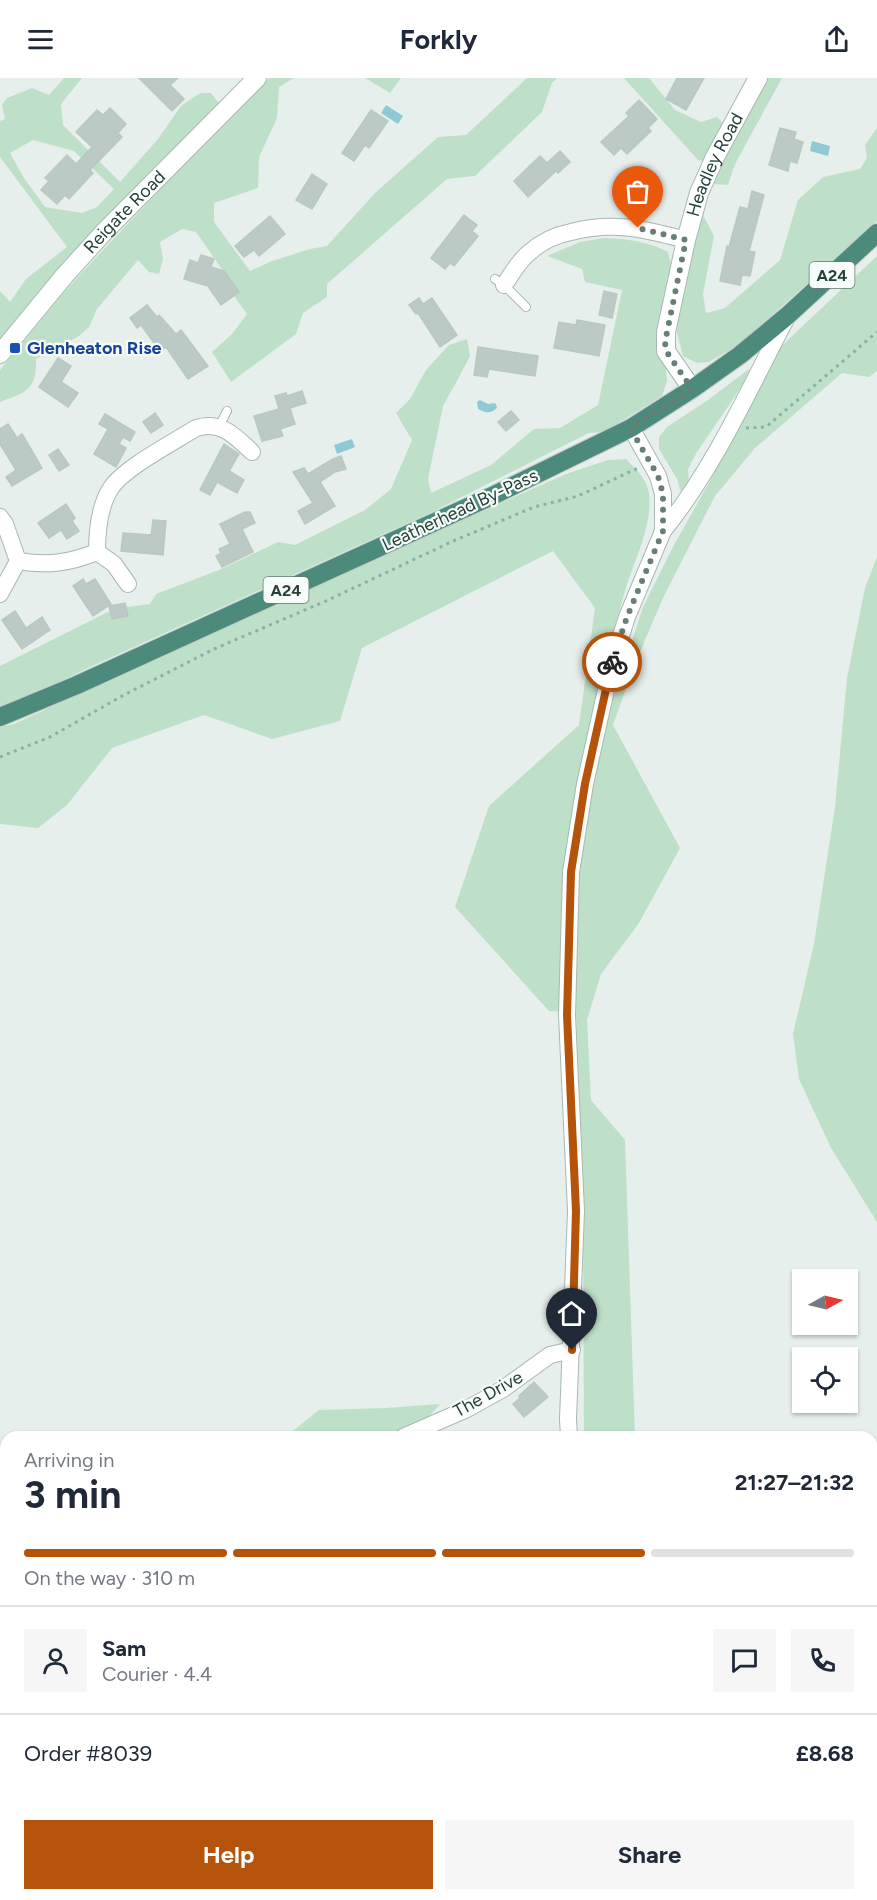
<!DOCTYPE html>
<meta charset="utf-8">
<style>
:root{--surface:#fff;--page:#f6f6f7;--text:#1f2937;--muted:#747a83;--line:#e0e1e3;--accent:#b45309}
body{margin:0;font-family:Figtree,sans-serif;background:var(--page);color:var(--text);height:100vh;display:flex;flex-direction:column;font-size:22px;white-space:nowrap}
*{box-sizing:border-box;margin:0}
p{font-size:20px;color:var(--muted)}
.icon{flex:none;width:33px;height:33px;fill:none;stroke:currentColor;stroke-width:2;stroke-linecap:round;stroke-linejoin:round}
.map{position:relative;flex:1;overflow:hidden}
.side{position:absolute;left:0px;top:1353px;width:878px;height:470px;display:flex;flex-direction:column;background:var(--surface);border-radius:18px 18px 0 0;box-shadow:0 2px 4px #0004}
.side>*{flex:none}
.needle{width:39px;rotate:82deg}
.controls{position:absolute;left:792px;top:1191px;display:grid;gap:12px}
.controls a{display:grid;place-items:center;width:66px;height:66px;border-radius:0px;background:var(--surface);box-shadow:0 2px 4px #0004;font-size:30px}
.pin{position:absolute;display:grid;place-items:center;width:51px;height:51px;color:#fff;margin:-62px -26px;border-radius:50% 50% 50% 0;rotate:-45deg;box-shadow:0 0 6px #0007}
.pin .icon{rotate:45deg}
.courier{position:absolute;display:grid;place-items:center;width:60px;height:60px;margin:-30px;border:4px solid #b45309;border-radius:50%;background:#fff;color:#222;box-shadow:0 2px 8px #0007}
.headline em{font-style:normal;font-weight:700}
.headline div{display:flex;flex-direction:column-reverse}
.headline{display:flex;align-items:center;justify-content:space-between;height:102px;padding:0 24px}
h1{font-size:39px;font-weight:700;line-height:45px}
.bar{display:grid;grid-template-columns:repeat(4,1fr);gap:9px 6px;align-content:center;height:72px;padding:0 24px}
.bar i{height:8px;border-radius:4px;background:var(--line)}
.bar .current{background:var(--accent)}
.bar p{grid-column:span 4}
.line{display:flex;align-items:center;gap:15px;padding:0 24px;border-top:2px solid var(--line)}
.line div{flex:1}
.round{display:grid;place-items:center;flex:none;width:63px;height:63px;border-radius:0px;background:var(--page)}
.button{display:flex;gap:12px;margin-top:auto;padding:12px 24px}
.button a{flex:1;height:69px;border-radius:0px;background:var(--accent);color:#fff;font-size:24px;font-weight:700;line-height:69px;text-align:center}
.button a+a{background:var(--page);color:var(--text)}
header{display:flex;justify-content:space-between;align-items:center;height:78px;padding:0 24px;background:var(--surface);font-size:27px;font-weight:700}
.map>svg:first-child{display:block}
.green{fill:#bfe0c8;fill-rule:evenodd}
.water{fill:#8ec9d4}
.building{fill:#bbcac4;stroke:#b8c9c2;stroke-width:1.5}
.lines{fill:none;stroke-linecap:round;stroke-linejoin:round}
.service-casing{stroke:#a8b8b2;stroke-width:10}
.minor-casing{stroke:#a8b8b2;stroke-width:18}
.tertiary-casing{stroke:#a8b8b2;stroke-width:20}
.secondary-casing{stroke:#a4bbb3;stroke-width:20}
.trunk-casing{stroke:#c2cac8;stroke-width:20}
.path{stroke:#86b3a5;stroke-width:3;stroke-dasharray:3 4.5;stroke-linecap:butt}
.service{stroke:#fff;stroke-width:8}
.minor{stroke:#fff;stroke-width:16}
.tertiary{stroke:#fff;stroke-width:18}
.secondary{stroke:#fff;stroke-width:18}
.trunk{stroke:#4c8a7c;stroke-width:18}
.done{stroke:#687f78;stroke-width:6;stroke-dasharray:0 10.8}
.route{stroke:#b45309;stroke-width:8}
.transit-dot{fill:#1a4fb4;stroke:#f7fbf9;stroke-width:2}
.labels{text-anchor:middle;stroke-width:4.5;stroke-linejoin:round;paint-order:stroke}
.shield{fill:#f7fbf9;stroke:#637a73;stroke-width:1.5}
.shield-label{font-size:16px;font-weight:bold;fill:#24423a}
.street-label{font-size:18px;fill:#24423a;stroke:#f7fbf9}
.transit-label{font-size:18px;font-weight:bold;fill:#164399;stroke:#f7fbf9;text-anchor:start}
</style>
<header><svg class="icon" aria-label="menu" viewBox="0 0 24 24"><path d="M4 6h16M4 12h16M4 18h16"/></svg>Forkly<svg class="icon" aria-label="share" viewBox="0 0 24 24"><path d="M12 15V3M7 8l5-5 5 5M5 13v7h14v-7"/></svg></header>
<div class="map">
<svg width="877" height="1822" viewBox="0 0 877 1822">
<rect width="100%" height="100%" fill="#e6efeb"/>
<g class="green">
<path d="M64,0H82L61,26L63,47L120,104L158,61L181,28L200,15H211L222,29L0,265V213L10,224L26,201L67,169L0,79V43L5,41L2,27L7,20L32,10L49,17ZM33,62L74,73L114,111L97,129L82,135L45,129L24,100L10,75Z"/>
<path d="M269,0H294L279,9L277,40L259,79L258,110L214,125V144L250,193L272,183L310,171L327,168L375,115L438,59L466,57L527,0H557L552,5L542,34L475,98L447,101L327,206V219L303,235L296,256L231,304L212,274L232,256L247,236L234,218L238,214L196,154L182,151L160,164L163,181L159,196L149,194L138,182L97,231L89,249L79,258L36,281C37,312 26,314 0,324V292L61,217L212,56Z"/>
<polygon points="365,0 401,0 390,15"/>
<polygon points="624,0 649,0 675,32 701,44 717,39 723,45 704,83 698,82"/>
<polygon points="768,0 782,0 735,86 728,107 713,106 736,57"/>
<polygon points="877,50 877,143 740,266 709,284 697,285 683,278 675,247 696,144 703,137 714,158 703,216 706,235 725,230 780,182 798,122 823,99 860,91 867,80 865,67"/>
<path d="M604,160C627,161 647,163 668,174L673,196L660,275L666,290L667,303L662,318L604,354L589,355L432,434L101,584L12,626L0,629V588L110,533L112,541L127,538L126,529L150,526L156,516L219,492L278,464L295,467L365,432L391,411L412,362L396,335L410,321L426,292L449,267L467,261L470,278L458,301L443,328L428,401L431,415L491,387L534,351L560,350L598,327L622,212L585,204L582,191L547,178L580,164Z"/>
<path d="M877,178V293L869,299L842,295L755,370L715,418L663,520L634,588L613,647L680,770L639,845L601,896L587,942L591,1022L625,1062L635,1359H584L583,1131L576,934L549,933L455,829L489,728L579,647L595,530L553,473L362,570L340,643L272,661L204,637L112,670L67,727L38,750L0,746V649L14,646L307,511L566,396L608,382L626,381C635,390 647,401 649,415C653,447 634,483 625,513C612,556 602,599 590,643L605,646L643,529L674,467L710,403L773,276Z"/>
<polygon points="749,291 748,299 697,374 688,391 689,405 685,412 680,412 677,401 659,371 659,359 667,349 708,322"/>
<polygon points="877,479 877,1144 831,1070 799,1001 793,956 814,866 835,729 847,600 865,510"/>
<polygon points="440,1326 427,1341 380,1359 285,1359 319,1332 386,1330"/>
<polygon points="6,1370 6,1481 0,1478 0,1372"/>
<polygon points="872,1670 877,1677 877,1722 872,1716"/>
<polygon points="636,1817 676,1817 677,1822 637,1822"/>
</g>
<g class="water">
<polygon points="386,27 403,38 398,46 381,35"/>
<polygon points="812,63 830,68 828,78 810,73"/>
<path d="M480,322L488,326L494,325L496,326L497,330C490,336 486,335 478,331L477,324Z"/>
<polygon points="352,361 355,369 337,376 334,367"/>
</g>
<g class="building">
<polygon points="139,0 178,0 170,7 184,21 172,33"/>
<polygon points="677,0 704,0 686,32 666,21"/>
<polygon points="639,22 657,41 648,50 651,53 627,76 621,70 614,77 601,64 629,38 626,35"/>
<polygon points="110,30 126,46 118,55 122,59 90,92 93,95 69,121 65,117 57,126 41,112 49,103 45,100 67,77 76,86 92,69 76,54 97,32 103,37"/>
<polygon points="371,32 388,43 369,70 365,67 354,83 342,75"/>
<polygon points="780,50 796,54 794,61 803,64 797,85 790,83 788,93 769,87"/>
<polygon points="560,73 570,84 558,95 556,93 528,119 514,103 540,78 547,85"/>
<polygon points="312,96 327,106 312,131 296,122"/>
<polygon points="752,113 764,117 749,173 755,174 750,198 742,197 740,207 720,203 727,168 729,169 740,129 748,131"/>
<polygon points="464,137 477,147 472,153 478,158 454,188 450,185 445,191 431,180"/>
<polygon points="270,138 285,156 259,178 254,172 244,179 235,168"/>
<polygon points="201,177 214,181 211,189 224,193 239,214 221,227 208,208 184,201 190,182 198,185"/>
<polygon points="604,213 617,216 612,240 599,237"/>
<polygon points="419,220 423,226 432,220 457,257 440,269 418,235 416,236 409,227"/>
<polygon points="147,227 157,239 159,237 176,256 181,252 208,288 188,301 166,269 160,273 141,247 137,250 130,240"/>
<polygon points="577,242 605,247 599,278 554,270 559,244 576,247"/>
<polygon points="478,269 538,278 535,298 489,291 487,299 474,297"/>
<polygon points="58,280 71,288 61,304 78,315 68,329 39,309"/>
<polygon points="302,313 306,325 290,330 295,346 280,351 283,358 262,363 254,338 279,331 275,318 286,315 287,318"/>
<polygon points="511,333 519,342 506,353 498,344"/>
<polygon points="155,335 163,347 151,355 143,344"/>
<polygon points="105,336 135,354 130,363 123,359 119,366 126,370 116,389 94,376 108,351 99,346"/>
<polygon points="8,346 17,360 22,356 42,390 12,408 6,399 16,392 0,366 0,351"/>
<polygon points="224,366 239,376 229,393 244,402 237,415 217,404 210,417 200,412"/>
<polygon points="58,371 69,387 59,393 49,377"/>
<polygon points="341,378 346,391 335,394 320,404 335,428 305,446 298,433 313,425 293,394 304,390 308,396 333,381"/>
<polygon points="66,426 75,440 72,443 79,453 67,461 61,452 49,460 38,445"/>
<polygon points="245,434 250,434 255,445 242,451 253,474 222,489 216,478 221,475 219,471 230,466 220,446"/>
<polygon points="153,442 166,443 163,477 121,473 123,455 151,457"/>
<polygon points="83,501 86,506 95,501 111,526 93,538 73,508"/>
<polygon points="125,525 128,538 112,541 109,528"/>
<polygon points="15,533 26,550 42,539 50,552 22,571 2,542"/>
<polygon points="534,1304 548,1319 524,1339 513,1326 520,1320 519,1318"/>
</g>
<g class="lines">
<defs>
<g id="service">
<polyline points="495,201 504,207 526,229"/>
<polyline points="219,349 227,333"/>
</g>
<g id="minor">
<path d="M504,207C512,196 519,182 530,174C542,163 556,157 571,154C615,143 643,151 686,162"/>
<path d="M0,439L5,446L18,483C48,488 69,485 97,474L114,486L128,506"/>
<path d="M663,453C715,389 749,311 787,239"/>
<path d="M97,474C97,453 99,428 111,410C124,390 174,364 196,350C221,342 235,358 252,374"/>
<polyline points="0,516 18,483"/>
<polyline points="403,1359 467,1331 503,1311 550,1277 572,1272"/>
<polyline points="569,1359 568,1341 576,1133 567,937 571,794 585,706 612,585 627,539 663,453 663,416 658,398 631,350"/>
<polyline points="213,1816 216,1822"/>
<polyline points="628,1816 629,1822"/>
</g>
<g id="tertiary">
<path id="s1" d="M692,311L666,273V254L686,162L699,115L715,79L758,0"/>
</g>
<g id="secondary">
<path id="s2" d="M0,276L65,197L105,153L257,0"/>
</g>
<polyline id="trunk" points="0,639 77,607 492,418 631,350 692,311 740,277 787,238 877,155"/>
</defs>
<use href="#service" class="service-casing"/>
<use href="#minor" class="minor-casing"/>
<use href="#tertiary" class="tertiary-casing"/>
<use href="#secondary" class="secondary-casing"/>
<use href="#trunk" class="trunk-casing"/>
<g class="path">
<polyline points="746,350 766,349 877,254"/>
<polyline points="0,679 50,659 122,618 214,571 326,523 451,464 534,429 578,418 638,390"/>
</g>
<use href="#service" class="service"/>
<use href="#minor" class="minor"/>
<use href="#tertiary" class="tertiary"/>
<use href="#secondary" class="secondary"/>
<use href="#trunk" class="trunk"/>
</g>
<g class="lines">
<polyline class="done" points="612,584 627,539 663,453 663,416 658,398 630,350 692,311 666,273 665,264 686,162 638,150"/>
<polyline class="route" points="572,1272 576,1133 567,937 571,794 585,706 612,584"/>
</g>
<rect class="transit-dot" x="9" y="264" width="12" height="12" rx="3"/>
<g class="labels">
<g class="shield">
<rect x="809.5" y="184" width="45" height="26" rx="4.5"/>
<rect x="263.5" y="499" width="45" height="26" rx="4.5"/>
</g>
<g class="shield-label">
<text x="832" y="203">A24</text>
<text x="286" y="518">A24</text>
</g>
<g class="street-label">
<text dy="6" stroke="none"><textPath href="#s1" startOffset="240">Headley Road</textPath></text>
<text dy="6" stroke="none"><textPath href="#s2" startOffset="189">Reigate Road</textPath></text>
<text transform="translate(460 432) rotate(-25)" y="6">Leatherhead By-Pass</text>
<text transform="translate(488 1316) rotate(-29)" y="6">The Drive</text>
</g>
<g class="transit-label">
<text x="27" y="276">Glenheaton Rise</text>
</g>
</g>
</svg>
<div class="controls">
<a><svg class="needle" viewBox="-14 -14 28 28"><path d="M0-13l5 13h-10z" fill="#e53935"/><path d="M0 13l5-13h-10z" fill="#747a83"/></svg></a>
<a><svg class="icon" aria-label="locate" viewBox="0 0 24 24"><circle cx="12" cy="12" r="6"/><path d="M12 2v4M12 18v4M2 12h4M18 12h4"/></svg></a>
</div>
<div class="pin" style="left:638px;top:150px;background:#ea580c"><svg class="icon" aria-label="bag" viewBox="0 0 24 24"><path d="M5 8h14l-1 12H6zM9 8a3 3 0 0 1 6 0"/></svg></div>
<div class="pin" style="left:572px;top:1272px;background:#1f2937"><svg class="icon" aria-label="home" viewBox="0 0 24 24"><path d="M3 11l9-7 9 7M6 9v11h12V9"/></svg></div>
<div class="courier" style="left:612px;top:584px"><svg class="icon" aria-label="bike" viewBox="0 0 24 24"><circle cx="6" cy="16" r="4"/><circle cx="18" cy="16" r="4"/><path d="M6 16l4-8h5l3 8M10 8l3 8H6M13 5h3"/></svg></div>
<section class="side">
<div class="headline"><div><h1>3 min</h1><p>Arriving in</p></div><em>21:27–21:32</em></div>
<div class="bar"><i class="current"></i><i class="current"></i><i class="current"></i><i></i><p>On the way · 310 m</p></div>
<div class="line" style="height:108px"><a class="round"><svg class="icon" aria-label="person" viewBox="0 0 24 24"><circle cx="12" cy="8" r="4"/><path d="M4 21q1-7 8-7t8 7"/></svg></a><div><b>Sam</b><p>Courier · 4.4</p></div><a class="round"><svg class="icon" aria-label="chat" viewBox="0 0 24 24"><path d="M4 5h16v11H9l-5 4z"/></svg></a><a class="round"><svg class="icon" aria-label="phone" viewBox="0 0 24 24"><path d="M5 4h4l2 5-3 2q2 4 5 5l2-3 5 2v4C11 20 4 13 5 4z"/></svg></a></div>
<div class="line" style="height:78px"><div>Order #8039</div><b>£8.68</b></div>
<div class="button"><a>Help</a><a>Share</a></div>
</section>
</div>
